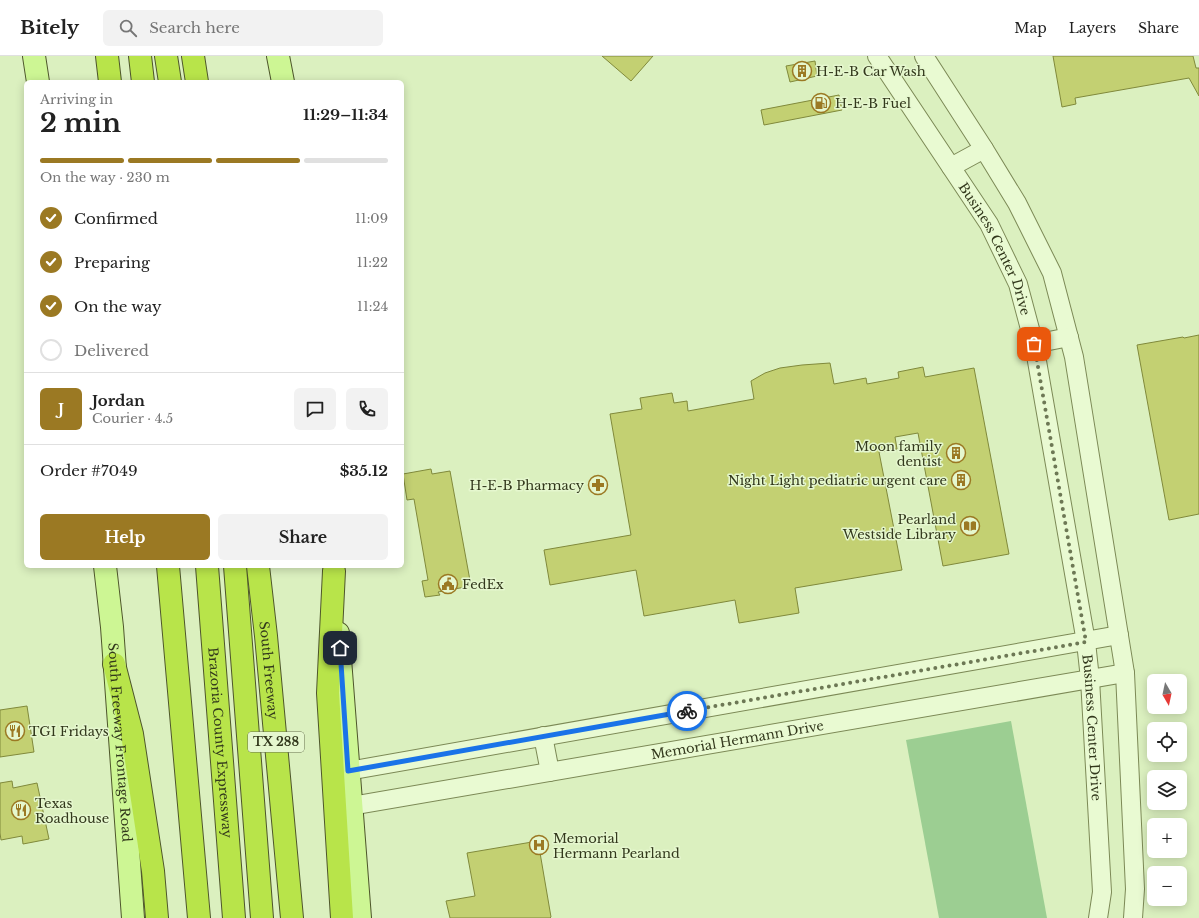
<!DOCTYPE html>
<meta charset="utf-8">
<style>
:root{--surface:#fff;--page:#f2f2f2;--text:#222;--muted:#767676;--line:#e0e0e0;--accent:#9b7923}
body{margin:0;font-family:"Libre Baskerville",serif;background:var(--page);color:var(--text);height:100vh;display:flex;flex-direction:column;font-size:15px;white-space:nowrap}
*{box-sizing:border-box;margin:0}
p{font-size:13px;color:var(--muted)}
.icon{flex:none;width:22px;height:22px;fill:none;stroke:currentColor;stroke-width:2;stroke-linecap:round;stroke-linejoin:round}
.map{position:relative;flex:1;overflow:hidden}
.sheet{position:absolute;left:24px;top:24px;width:380px;height:488px;display:flex;flex-direction:column;background:var(--surface);border-radius:6px;box-shadow:0 2px 10px #0003}
.sheet>*{flex:none}
.needle{width:26px;rotate:171deg}
.tools{position:absolute;left:1147px;top:618px;display:grid;gap:8px}
.tools a{display:grid;place-items:center;width:40px;height:40px;border-radius:6px;background:var(--surface);box-shadow:0 2px 10px #0003;font-size:20px}
.pin{position:absolute;display:grid;place-items:center;width:34px;height:34px;color:#fff;margin:-17px;border-radius:8px;box-shadow:0 2px 6px #0006}
.courier{position:absolute;display:grid;place-items:center;width:40px;height:40px;margin:-20px;border:3px solid #1a73e8;border-radius:50%;background:#fff;color:#222;box-shadow:0 1px 5px #0007}
.summary em{font-style:normal;font-weight:700}
.summary div{display:flex;flex-direction:column-reverse}
.summary{display:flex;align-items:center;justify-content:space-between;height:68px;padding:0 16px}
h1{font-size:26px;font-weight:700;line-height:30px}
.bar{display:grid;grid-template-columns:repeat(4,1fr);gap:6px 4px;align-content:center;height:48px;padding:0 16px}
.bar i{height:5px;border-radius:3px;background:var(--line)}
.bar .active{background:var(--accent)}
.bar p{grid-column:span 4}
.line{display:flex;align-items:center;gap:10px;padding:0 16px;border-top:1px solid var(--line)}
.line div{flex:1}
.round{display:grid;place-items:center;flex:none;width:42px;height:42px;border-radius:6px;background:var(--page)}
ol{padding:0 16px;list-style:none}
li{display:flex;align-items:center;gap:12px;height:44px}
li p{margin-inline-start:auto}
li .icon{padding:4px;border-radius:50%;background:var(--accent);color:#fff;stroke-width:4}
li:last-child{color:var(--muted)}
li i{width:22px;height:22px;border:2px solid var(--line);border-radius:50%}
.button{display:flex;gap:8px;margin-top:auto;padding:8px 16px}
.button a{flex:1;height:46px;border-radius:6px;background:var(--accent);color:#fff;font-size:16px;font-weight:700;line-height:46px;text-align:center}
.button a+a{background:var(--page);color:var(--text)}
header{display:flex;align-items:center;gap:24px;box-sizing:border-box;height:56px;padding:0 20px;background:var(--surface);border-bottom:1px solid var(--line)}
header strong{font-size:19px}
nav{display:flex;gap:22px;margin-inline-start:auto;font-size:14px}
.search{width:280px;height:36px;background:var(--page);display:flex;align-items:center;gap:10px;box-sizing:border-box;padding:0 14px;border-radius:6px;color:var(--muted);font-size:15px}
.map>svg:first-child{display:block}
.green{fill:#9cce92}
.building{fill:#c3d072;stroke:#80893b}
.lines{fill:none;stroke-linecap:round;stroke-linejoin:round}
.minor-casing{stroke:#7c8956;stroke-width:20}
.major-casing{stroke:#4e562b;stroke-width:24}
.highway-casing{stroke:#4e562b;stroke-width:24}
.minor{stroke:#e9fad2;stroke-width:18}
.major{stroke:#cdf694;stroke-width:22}
.highway{stroke:#b8e44a;stroke-width:22}
.done{stroke:#6d7855;stroke-width:4;stroke-dasharray:0 7.2}
.route{stroke:#1a73e8;stroke-width:5}
.labels{text-anchor:middle;stroke-width:3;stroke-linejoin:round;paint-order:stroke}
.shield{fill:#e5f7ce;stroke:#687151;stroke-width:1}
.shield-label{font-size:12px;font-weight:bold;fill:#32381c}
.poi-label{font-size:13px;fill:#32381c;stroke:#e5f7ce;text-anchor:start}
.street-label{font-size:13px;fill:#32381c;stroke:#e5f7ce}
</style>
<header>
<strong>Bitely</strong>
<div class="search"><svg class="icon" aria-label="search" viewBox="0 0 24 24"><circle cx="10" cy="10" r="6"/><path d="M15 15l6 6"/></svg>Search here</div>
<nav><a>Map</a><a>Layers</a><a>Share</a></nav>
</header>
<div class="map">
<svg width="1199" height="862" viewBox="0 0 1199 862">
<rect width="100%" height="100%" fill="#dbf0bf"/>
<polygon class="green" points="1011,665 1047,862 939,862 906,684"/>
<g class="building">
<polygon points="602,0 653,0 631,25"/>
<polygon points="1053,0 1193,0 1196,12 1199,12 1199,40 1189,22 1075,42 1076,48 1062,51"/>
<polygon points="815,5 817,20 790,26 786,10"/>
<polygon points="839,39 842,54 764,69 761,54"/>
<polygon points="1199,279 1199,458 1169,464 1137,289 1183,281 1184,282"/>
<polygon points="830,307 834,328 866,322 867,328 899,322 898,316 923,311 925,321 974,312 1009,498 943,510 918,377 895,381 897,393 879,396 902,514 795,532 799,557 739,567 735,544 644,560 636,514 550,529 544,494 631,479 610,358 642,353 640,342 672,337 674,347 687,345 688,355 754,343 751,325 765,317 780,312 802,309"/>
<polygon points="431,413 432,418 450,415 471,530 438,536 440,539 425,541 422,525 428,524 414,443 407,444 403,418"/>
<polygon points="27,650 34,696 0,701 0,654"/>
<polygon points="12,725 13,732 37,727 49,783 23,788 22,780 1,784 0,777 0,727"/>
<polygon points="538,785 551,861 550,862 450,862 446,845 475,840 467,797"/>
</g>
<g class="lines">
<defs>
<g id="minor">
<path id="s1" d="M877,0L989,168L1018,228L1034,288L1086,586L1090,623L1102,836L1098,862"/>
<polyline points="924,0 984,93 1017,147 1052,217 1074,301 1125,617 1135,833 1133,862"/>
<polyline points="951,111 984,93"/>
<polyline points="1034,288 1069,281"/>
<polyline points="543,680 550,716"/>
<polyline points="348,715 1119,579"/>
<path id="s2" d="M351,750L1125,617"/>
</g>
<g id="major">
<polyline points="34,0 38,26"/>
<polyline points="278,0 283,26"/>
<path id="s3" d="M105,510L112,571L133,862"/>
<polyline points="338,577 360,862"/>
</g>
<g id="highway">
<polyline points="107,0 110,26"/>
<polyline points="140,0 143,26"/>
<polyline points="166,0 170,26"/>
<polyline points="193,0 197,26"/>
<polyline points="168,510 199,862"/>
<path id="s4" d="M207,510L234,862"/>
<polyline points="235,510 262,862"/>
<path id="s5" d="M258,510L266,580L292,862"/>
<polyline points="334,515 328,637 342,862"/>
<polyline points="114,608 132,678 153,815 157,862"/>
</g>
</defs>
<use href="#minor" class="minor-casing"/>
<use href="#major" class="major-casing"/>
<use href="#highway" class="highway-casing"/>
<use href="#minor" class="minor"/>
<use href="#major" class="major"/>
<use href="#highway" class="highway"/>
</g>
<g class="lines">
<polyline class="done" points="687,655 1086,586 1034,288"/>
<polyline class="route" points="340,592 348,715 687,655"/>
</g>
<defs>
<symbol id="building-ring" viewBox="-11 -11 22 22"><circle r="9.5" fill="#e5f7ce" stroke="#9b7923" stroke-width="1.5"/><path d="M-4-6H4V6H1V3H-1V6H-4ZM-2.5-4.3h1.7v1.8h-1.7ZM.8-4.3h1.7v1.8H.8ZM-2.5-1h1.7V.8h-1.7ZM.8-1h1.7V.8H.8Z" fill="#9b7923"/></symbol>
<symbol id="fuel-ring" viewBox="-11 -11 22 22"><circle r="9.5" fill="#e5f7ce" stroke="#9b7923" stroke-width="1.5"/><path d="M-5.5-6h7V0h2V4h1.3V-2.5L3-4.5l.8-.8L6-3V5H2.5V1h-1V6h-7ZM-4.2-4.7v3.2H.2V-4.7Z" fill="#9b7923"/></symbol>
<symbol id="pharmacy-ring" viewBox="-11 -11 22 22"><circle r="9.5" fill="#e5f7ce" stroke="#9b7923" stroke-width="1.5"/><path d="M-2-6h4v4h4v4h-4v4h-4v-4h-4v-4h4Z" fill="#9b7923"/></symbol>
<symbol id="library-ring" viewBox="-11 -11 22 22"><circle r="9.5" fill="#e5f7ce" stroke="#9b7923" stroke-width="1.5"/><path d="M-6-4Q-3-5.5-.7-3.5V5Q-3 3-6 4ZM6-4Q3-5.5 .7-3.5V5Q3 3 6 4Z" fill="#9b7923"/></symbol>
<symbol id="civic-ring" viewBox="-11 -11 22 22"><circle r="9.5" fill="#e5f7ce" stroke="#9b7923" stroke-width="1.5"/><path d="M-.6-6.5H3V-4.5H.6V-3L4-1V1h2V6H-6V1h2V-1L-.6-3ZM-1.2 2.5V6h2.4V2.5Z" fill="#9b7923"/></symbol>
<symbol id="restaurant-ring" viewBox="-11 -11 22 22"><circle r="9.5" fill="#e5f7ce" stroke="#9b7923" stroke-width="1.5"/><path d="M-5-6h1v4h1v-4h1v4h1v-4h1v5L-1.5 .5V6h-2V.5L-5-1ZM5-6V6H3V1.5H1.5Q1.5-4 5-6Z" fill="#9b7923"/></symbol>
<symbol id="hospital-ring" viewBox="-11 -11 22 22"><circle r="9.5" fill="#e5f7ce" stroke="#9b7923" stroke-width="1.5"/><path d="M-5-5h3v3.5h4V-5h3V5h-3V1.5h-4V5h-3Z" fill="#9b7923"/></symbol>
</defs>
<g fill-rule="evenodd">
<use href="#building-ring" x="791" y="4" width="22" height="22"/>
<use href="#fuel-ring" x="810" y="36" width="22" height="22"/>
<use href="#building-ring" x="945" y="386" width="22" height="22"/>
<use href="#building-ring" x="950" y="413" width="22" height="22"/>
<use href="#pharmacy-ring" x="587" y="418" width="22" height="22"/>
<use href="#library-ring" x="959" y="459" width="22" height="22"/>
<use href="#civic-ring" x="437" y="517" width="22" height="22"/>
<use href="#restaurant-ring" x="4" y="664" width="22" height="22"/>
<use href="#restaurant-ring" x="10" y="743" width="22" height="22"/>
<use href="#hospital-ring" x="528" y="778" width="22" height="22"/>
</g>
<g class="labels">
<rect class="shield" x="248" y="676" width="56" height="20" rx="3"/>
<g class="shield-label">
<text x="276" y="690">TX 288</text>
</g>
<g class="poi-label">
<text x="816" y="20">H-E-B Car Wash</text>
<text x="835" y="52">H-E-B Fuel</text>
<text x="942" y="395" text-anchor="end">Moon family<tspan x="942" dy="15">dentist</tspan></text>
<text x="947" y="429" text-anchor="end">Night Light pediatric urgent care</text>
<text x="584" y="434" text-anchor="end">H-E-B Pharmacy</text>
<text x="956" y="468" text-anchor="end">Pearland<tspan x="956" dy="15">Westside Library</tspan></text>
<text x="462" y="533">FedEx</text>
<text x="29" y="680">TGI Fridays</text>
<text x="35" y="752">Texas<tspan x="35" dy="15">Roadhouse</tspan></text>
<text x="553" y="787">Memorial<tspan x="553" dy="15">Hermann Pearland</tspan></text>
</g>
<g class="street-label">
<text dy="5" stroke="none"><textPath href="#s1" startOffset="227">Business Center Drive</textPath></text>
<text dy="5" stroke="none"><textPath href="#s5" startOffset="105">South Freeway</textPath></text>
<text dy="5" stroke="none"><textPath href="#s1" startOffset="719">Business Center Drive</textPath></text>
<text dy="5" stroke="none"><textPath href="#s2" startOffset="392">Memorial Hermann Drive</textPath></text>
<text dy="5" stroke="none"><textPath href="#s3" startOffset="177">South Freeway Frontage Road</textPath></text>
<text dy="5" stroke="none"><textPath href="#s4" startOffset="177">Brazoria County Expressway</textPath></text>
</g>
</g>
</svg>
<div class="tools">
<a><svg class="needle" viewBox="-14 -14 28 28"><path d="M0-13l5 13h-10z" fill="#e53935"/><path d="M0 13l5-13h-10z" fill="#767676"/></svg></a>
<a><svg class="icon" aria-label="locate" viewBox="0 0 24 24"><circle cx="12" cy="12" r="6"/><path d="M12 2v4M12 18v4M2 12h4M18 12h4"/></svg></a>
<a><svg class="icon" aria-label="layers" viewBox="0 0 24 24"><path d="M12 4l9 5-9 5-9-5zM3 14l9 5 9-5"/></svg></a>
<a>+</a>
<a>−</a>
</div>
<div class="pin" style="left:1034px;top:288px;background:#ea580c"><svg class="icon" aria-label="bag" viewBox="0 0 24 24"><path d="M5 8h14l-1 12H6zM9 8a3 3 0 0 1 6 0"/></svg></div>
<div class="pin" style="left:340px;top:592px;background:#1f2937"><svg class="icon" aria-label="home" viewBox="0 0 24 24"><path d="M3 11l9-7 9 7M6 9v11h12V9"/></svg></div>
<div class="courier" style="left:687px;top:655px"><svg class="icon" aria-label="bike" viewBox="0 0 24 24"><circle cx="6" cy="16" r="4"/><circle cx="18" cy="16" r="4"/><path d="M6 16l4-8h5l3 8M10 8l3 8H6M13 5h3"/></svg></div>
<section class="sheet">
<div class="summary"><div><h1>2 min</h1><p>Arriving in</p></div><em>11:29–11:34</em></div>
<div class="bar"><i class="active"></i><i class="active"></i><i class="active"></i><i></i><p>On the way · 230 m</p></div>
<ol>
<li><svg class="icon" aria-label="check" viewBox="0 0 24 24"><path d="M5 12l5 5 9-10"/></svg>Confirmed<p>11:09</p></li>
<li><svg class="icon" aria-label="check" viewBox="0 0 24 24"><path d="M5 12l5 5 9-10"/></svg>Preparing<p>11:22</p></li>
<li><svg class="icon" aria-label="check" viewBox="0 0 24 24"><path d="M5 12l5 5 9-10"/></svg>On the way<p>11:24</p></li>
<li><i></i>Delivered</li>
</ol>
<div class="line" style="height:72px"><b class="round" style="background:var(--accent);color:#fff">J</b><div><b>Jordan</b><p>Courier · 4.5</p></div><a class="round"><svg class="icon" aria-label="chat" viewBox="0 0 24 24"><path d="M4 5h16v11H9l-5 4z"/></svg></a><a class="round"><svg class="icon" aria-label="phone" viewBox="0 0 24 24"><path d="M5 4h4l2 5-3 2q2 4 5 5l2-3 5 2v4C11 20 4 13 5 4z"/></svg></a></div>
<div class="line" style="height:52px"><div>Order #7049</div><b>$35.12</b></div>
<div class="button"><a>Help</a><a>Share</a></div>
</section>
</div>
